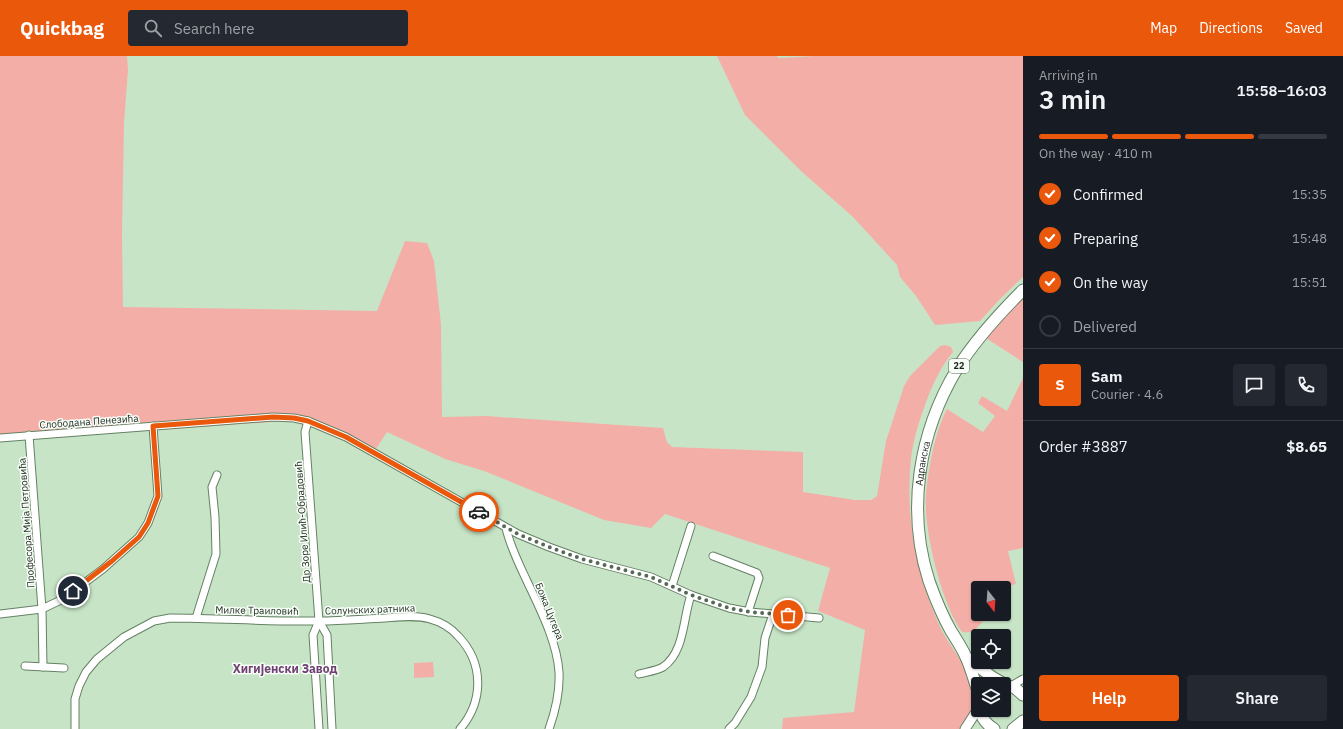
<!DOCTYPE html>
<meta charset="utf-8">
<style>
:root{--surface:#171b24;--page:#242831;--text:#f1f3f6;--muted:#9ea1a6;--line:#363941;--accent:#ea580c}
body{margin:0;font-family:"IBM Plex Sans",sans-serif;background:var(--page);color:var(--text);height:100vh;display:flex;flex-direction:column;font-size:15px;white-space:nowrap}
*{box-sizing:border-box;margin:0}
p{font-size:13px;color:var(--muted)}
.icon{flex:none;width:22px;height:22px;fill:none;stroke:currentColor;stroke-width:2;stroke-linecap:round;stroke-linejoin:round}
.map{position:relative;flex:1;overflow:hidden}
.drawer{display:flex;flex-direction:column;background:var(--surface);width:320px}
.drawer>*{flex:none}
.needle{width:26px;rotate:163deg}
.controls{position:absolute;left:971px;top:525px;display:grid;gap:8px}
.controls a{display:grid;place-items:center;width:40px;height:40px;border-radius:4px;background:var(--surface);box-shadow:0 1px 3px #0004;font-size:20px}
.pin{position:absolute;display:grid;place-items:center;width:34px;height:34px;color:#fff;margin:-17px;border:2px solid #fff;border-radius:50%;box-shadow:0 1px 4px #0007}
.courier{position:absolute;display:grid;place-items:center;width:40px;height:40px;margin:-20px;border:3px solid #ea580c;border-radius:50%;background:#fff;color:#222;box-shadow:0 1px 5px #0007}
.summary em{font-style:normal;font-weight:600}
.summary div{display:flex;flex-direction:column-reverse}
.summary{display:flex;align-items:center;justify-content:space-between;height:68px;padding:0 16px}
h1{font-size:26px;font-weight:600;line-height:30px}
.bar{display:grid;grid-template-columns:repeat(4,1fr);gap:6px 4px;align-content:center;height:48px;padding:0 16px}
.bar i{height:5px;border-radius:3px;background:var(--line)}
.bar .active{background:var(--accent)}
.bar p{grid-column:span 4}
.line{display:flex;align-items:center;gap:10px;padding:0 16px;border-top:1px solid var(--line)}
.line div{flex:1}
.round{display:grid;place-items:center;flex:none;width:42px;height:42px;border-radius:4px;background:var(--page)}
ol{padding:0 16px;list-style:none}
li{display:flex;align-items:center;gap:12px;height:44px}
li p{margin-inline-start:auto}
li .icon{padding:4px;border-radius:50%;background:var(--accent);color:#fff;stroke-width:4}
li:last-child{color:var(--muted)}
li i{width:22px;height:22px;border:2px solid var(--line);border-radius:50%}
.cta{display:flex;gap:8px;margin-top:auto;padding:8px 16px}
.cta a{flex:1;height:46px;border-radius:4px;background:var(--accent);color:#fff;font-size:16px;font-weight:600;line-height:46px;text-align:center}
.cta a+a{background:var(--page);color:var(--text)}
header{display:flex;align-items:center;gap:24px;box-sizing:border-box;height:56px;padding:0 20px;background:var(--accent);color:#fff}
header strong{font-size:19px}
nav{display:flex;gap:22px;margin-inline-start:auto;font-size:14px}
.search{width:280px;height:36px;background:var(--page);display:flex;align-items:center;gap:10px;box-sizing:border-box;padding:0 14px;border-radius:4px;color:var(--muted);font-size:15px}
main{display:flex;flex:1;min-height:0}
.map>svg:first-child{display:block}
.green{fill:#f4aea8}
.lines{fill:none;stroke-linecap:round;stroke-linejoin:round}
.minor-casing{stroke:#658164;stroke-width:9}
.tertiary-casing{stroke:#658164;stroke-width:11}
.primary-casing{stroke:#658164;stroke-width:13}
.minor{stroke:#fff;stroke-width:7}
.tertiary{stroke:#fff;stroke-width:9}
.primary{stroke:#fff;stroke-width:11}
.done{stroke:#576957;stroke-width:4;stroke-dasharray:0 7.2}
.route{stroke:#ea580c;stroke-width:5}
.labels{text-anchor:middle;stroke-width:3;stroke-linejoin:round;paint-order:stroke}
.shield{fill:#f8fef8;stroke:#5d675d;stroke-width:1}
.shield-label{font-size:9px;font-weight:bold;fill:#1b261b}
.street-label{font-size:10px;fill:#1b261b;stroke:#f8fef8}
.quarter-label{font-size:12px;font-weight:bold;fill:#704074;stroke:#f8fef8}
</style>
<header>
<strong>Quickbag</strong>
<div class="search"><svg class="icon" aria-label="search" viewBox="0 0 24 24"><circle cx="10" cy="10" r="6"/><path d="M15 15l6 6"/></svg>Search here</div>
<nav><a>Map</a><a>Directions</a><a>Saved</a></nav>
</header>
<main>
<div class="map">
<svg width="1023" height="673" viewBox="0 0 1023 673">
<rect width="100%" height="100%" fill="#c7e5c6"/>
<g class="green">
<path d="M0,0H127L128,14L124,67L122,178L123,251L377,255L405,185L427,187L434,205L441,268L442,361L486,360L663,372L667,386L672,391L803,396V436L855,444H871L877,440L886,385L904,330L910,320L940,290L945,289L951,291L953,296C939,313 931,332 924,352C918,368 913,386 911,402C905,461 916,520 941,573C951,592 977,624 978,645C978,655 966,665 961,673H782L783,662L854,656L865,574L818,555L830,512L665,458L651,472L604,464L484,415L445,403L387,376L372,399C346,383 317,367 285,365L0,385Z"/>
<polygon points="717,0 776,0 779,2 815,0 1023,0 1023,221 1000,243 980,265 935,269 916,240 900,221 897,209 853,161 801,115 745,59"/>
<polygon points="1023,234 1023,306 981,279"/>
<path d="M1023,322V492L1008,495L1016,528L1000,532H978V558H988C981,567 975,579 962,576C942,549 923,473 926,439C928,414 935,375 947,353L983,376L995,360L978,347L982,340L1007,355Z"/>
<polygon points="433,606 434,621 414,622 414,607"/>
<path d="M1004,641C1023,646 1000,673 993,654H1004Z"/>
</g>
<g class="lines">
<defs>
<g id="minor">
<polyline points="308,365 305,376 319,565 313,579 319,673"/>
<polyline points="29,379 42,553 43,611"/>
<polyline points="0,382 273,361 294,362 308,365 346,381 518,478 549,491 582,503 651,521 691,539 729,552 750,556 819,562"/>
<path d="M506,472C510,490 518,506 526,523C539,551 557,585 559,616C560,634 555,656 549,673"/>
<polyline points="713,500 757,517 759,522 748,556"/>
<polyline points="672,530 691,470"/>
<polyline points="0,558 42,553 63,543 103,513 139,481 148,467 158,440 153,370"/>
<polyline points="196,562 216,498 215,461 212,431 217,419"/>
<polyline points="319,565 327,579 332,673"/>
<polyline points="25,610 64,612"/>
<path d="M639,618C646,616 656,615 663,611C685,596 683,561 691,539"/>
<polyline points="1011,630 1023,623"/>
<path d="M75,673V643L79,630L86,616L97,603L124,581L154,565L170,562C220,562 269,566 319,565C341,565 363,563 385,562C400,561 416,559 430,563C441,566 451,572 458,580C484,607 484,645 460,673"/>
<polyline points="729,673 735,667 751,641 762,611 765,582 773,558"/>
</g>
<polyline id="tertiary" points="965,673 978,653"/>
<g id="primary">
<polyline points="966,601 992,621 1006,629"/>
<polyline points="1004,629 1015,632 1023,639"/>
<path id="s1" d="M978,635C974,624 971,612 966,601C962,592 956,583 951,575C942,559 935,542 929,525C906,454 919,376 957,313C975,284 999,258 1023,234"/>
<path d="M980,654C982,663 986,668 994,673"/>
<polyline points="1013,673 1023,665"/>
</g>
</defs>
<use href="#minor" class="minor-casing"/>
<use href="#tertiary" class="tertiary-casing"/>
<use href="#primary" class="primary-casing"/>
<use href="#minor" class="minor"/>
<use href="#tertiary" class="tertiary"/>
<use href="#primary" class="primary"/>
</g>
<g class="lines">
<polyline class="done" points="479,456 518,478 549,491 582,503 651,521 691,539 729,552 750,556 788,559"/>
<polyline class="route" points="73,535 112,505 139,481 148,467 158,440 153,370 273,361 294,362 308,365 346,381 479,456"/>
</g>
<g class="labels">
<rect class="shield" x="949" y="303" width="20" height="14" rx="3"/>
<g class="shield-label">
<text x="959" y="313">22</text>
</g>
<g class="street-label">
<text transform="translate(89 365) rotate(-4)" y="4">Слободана Пенезића</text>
<text dy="4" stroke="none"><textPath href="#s1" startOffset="240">Адранска</textPath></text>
<text transform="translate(302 466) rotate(-94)" y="4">Др Зоре Илић-Обрадовић</text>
<text transform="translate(26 467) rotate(-94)" y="4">Професора Мија Петровића</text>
<text transform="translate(370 553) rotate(-2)" y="4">Солунских ратника</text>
<text transform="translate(257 554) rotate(1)" y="4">Милке Траиловић</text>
<text transform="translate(550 555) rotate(68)" y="4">Божа Цугера</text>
</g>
<g class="quarter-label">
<text x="285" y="617">Хигијенски Завод</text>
</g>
</g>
</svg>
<div class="controls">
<a><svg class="needle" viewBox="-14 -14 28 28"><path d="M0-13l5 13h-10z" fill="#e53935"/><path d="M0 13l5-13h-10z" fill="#9ea1a6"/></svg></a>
<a><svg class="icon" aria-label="locate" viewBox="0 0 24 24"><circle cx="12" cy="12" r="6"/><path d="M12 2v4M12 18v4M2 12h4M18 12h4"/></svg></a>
<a><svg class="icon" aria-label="layers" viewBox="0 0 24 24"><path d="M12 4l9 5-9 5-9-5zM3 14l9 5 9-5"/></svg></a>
</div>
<div class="pin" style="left:788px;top:559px;background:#ea580c"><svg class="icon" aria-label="bag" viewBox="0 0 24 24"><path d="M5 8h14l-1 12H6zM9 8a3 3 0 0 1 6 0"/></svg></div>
<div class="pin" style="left:73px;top:535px;background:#1f2937"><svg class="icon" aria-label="home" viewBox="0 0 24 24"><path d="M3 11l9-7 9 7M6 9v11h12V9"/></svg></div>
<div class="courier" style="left:479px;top:456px"><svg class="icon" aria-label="car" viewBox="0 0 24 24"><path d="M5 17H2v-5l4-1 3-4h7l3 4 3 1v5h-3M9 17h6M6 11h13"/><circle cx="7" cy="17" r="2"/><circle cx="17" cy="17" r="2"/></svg></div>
</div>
<section class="drawer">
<div class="summary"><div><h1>3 min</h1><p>Arriving in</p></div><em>15:58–16:03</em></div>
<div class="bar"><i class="active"></i><i class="active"></i><i class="active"></i><i></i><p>On the way · 410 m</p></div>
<ol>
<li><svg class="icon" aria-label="check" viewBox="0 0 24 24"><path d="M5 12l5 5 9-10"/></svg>Confirmed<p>15:35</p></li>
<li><svg class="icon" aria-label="check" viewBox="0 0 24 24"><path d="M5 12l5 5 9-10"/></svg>Preparing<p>15:48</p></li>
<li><svg class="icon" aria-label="check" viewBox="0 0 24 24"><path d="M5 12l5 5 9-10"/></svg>On the way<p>15:51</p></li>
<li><i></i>Delivered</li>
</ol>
<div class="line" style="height:72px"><b class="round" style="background:var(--accent);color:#fff">S</b><div><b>Sam</b><p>Courier · 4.6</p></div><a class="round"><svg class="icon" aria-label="chat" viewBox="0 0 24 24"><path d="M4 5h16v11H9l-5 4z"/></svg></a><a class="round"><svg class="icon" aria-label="phone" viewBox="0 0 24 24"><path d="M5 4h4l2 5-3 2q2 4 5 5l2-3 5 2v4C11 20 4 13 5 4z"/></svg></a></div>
<div class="line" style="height:52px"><div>Order #3887</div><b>$8.65</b></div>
<div class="cta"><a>Help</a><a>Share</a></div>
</section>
</main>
